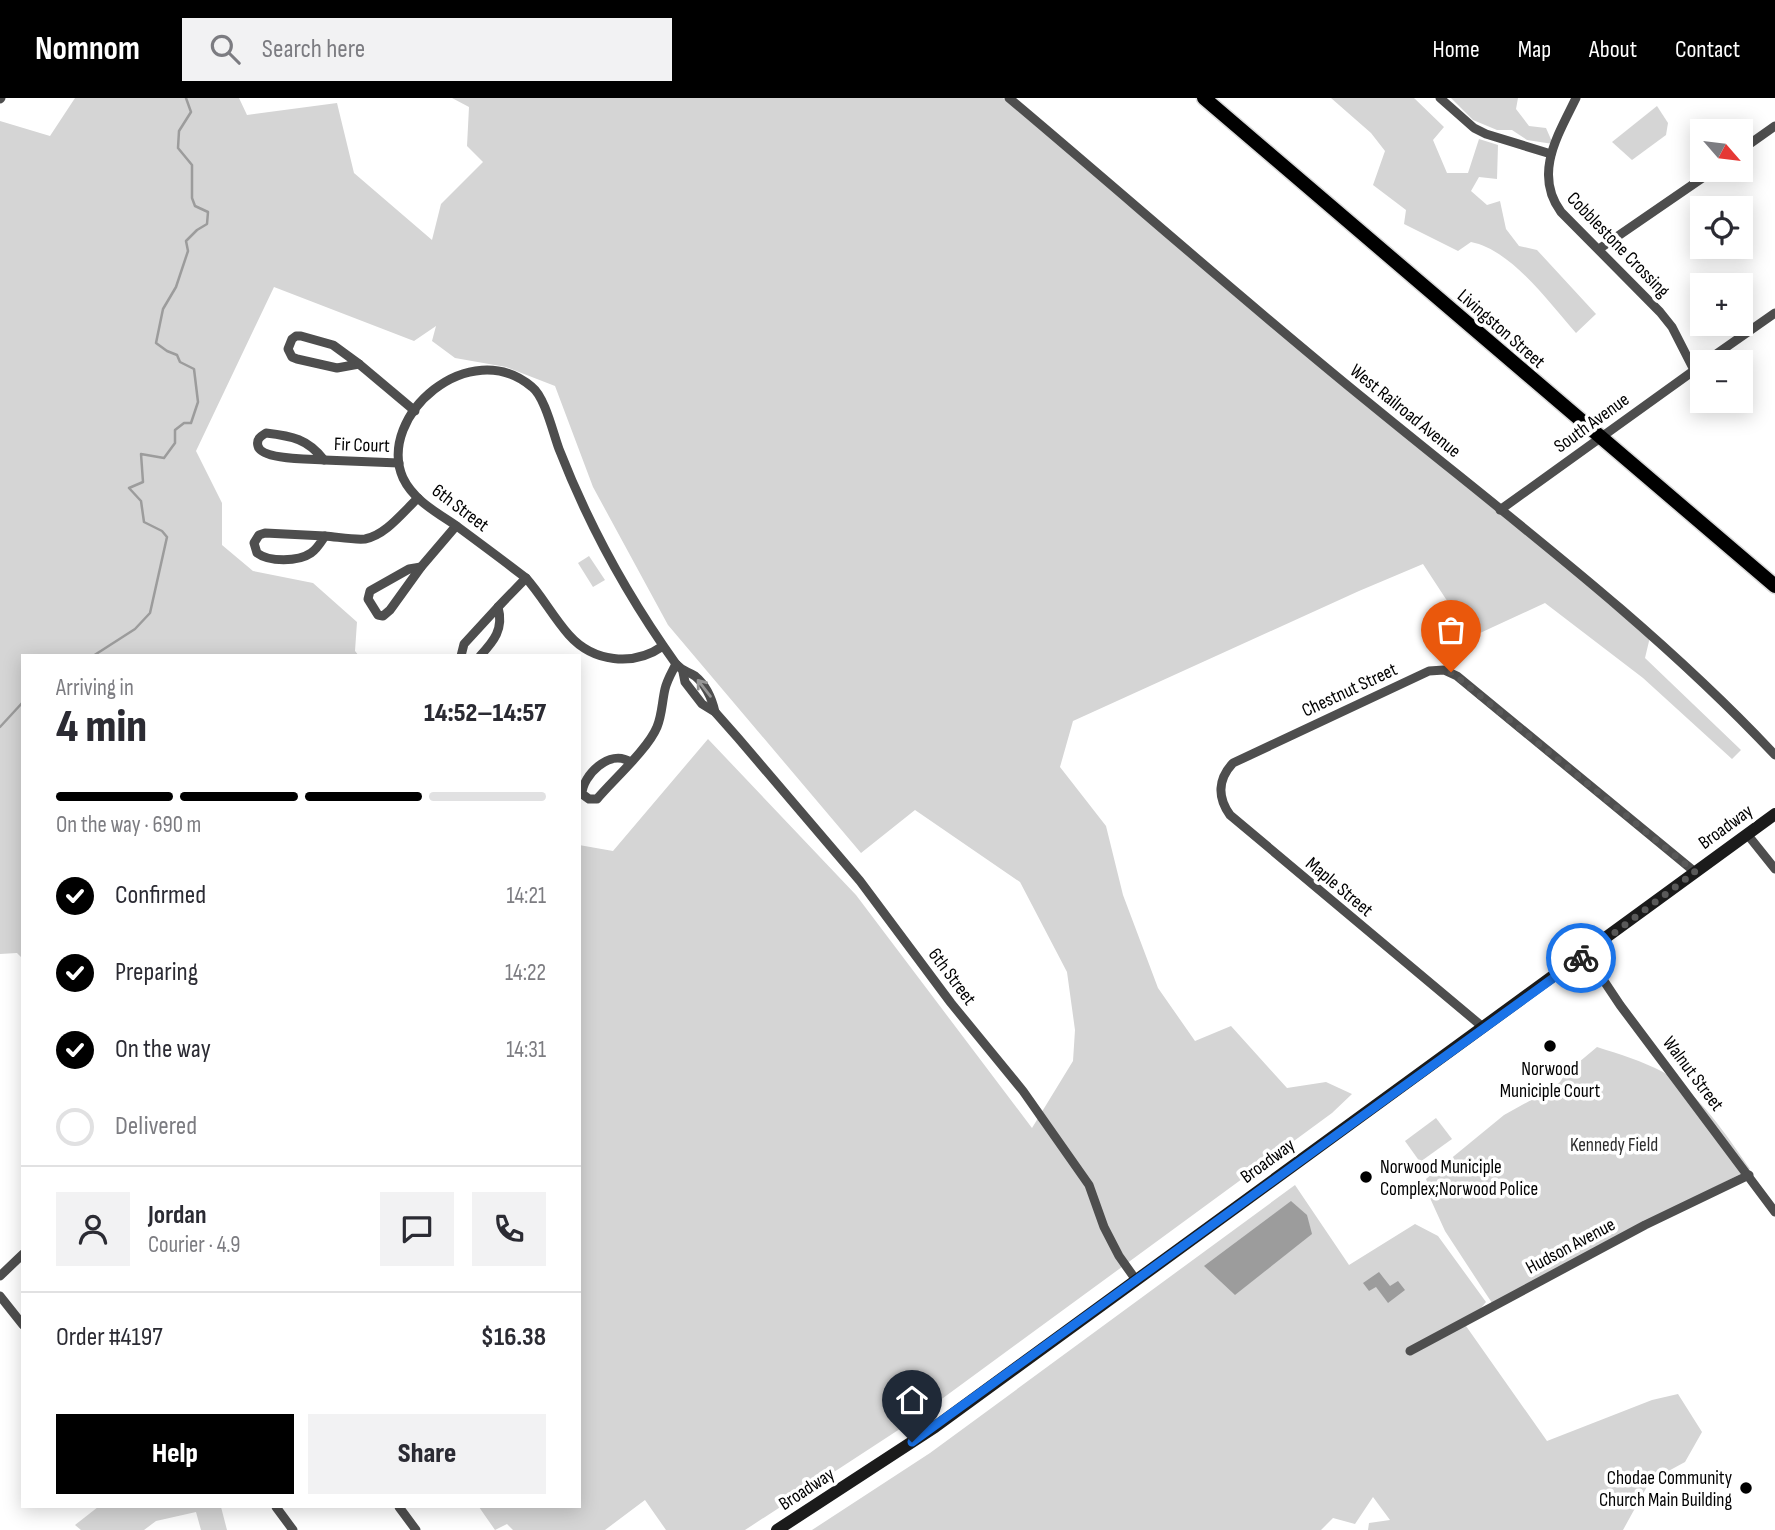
<!DOCTYPE html>
<meta charset="utf-8">
<style>
:root{--surface:#fff;--page:#f2f2f3;--text:#2b2b33;--muted:#7c7c81;--line:#e1e1e2;--accent:#000}
body{margin:0;font-family:"Sofia Sans Condensed",sans-serif;background:var(--page);color:var(--text);height:100vh;display:flex;flex-direction:column;font-size:26px;white-space:nowrap}
*{box-sizing:border-box;margin:0}
p{font-size:23px;color:var(--muted)}
.icon{flex:none;width:38px;height:38px;fill:none;stroke:currentColor;stroke-width:2;stroke-linecap:round;stroke-linejoin:round}
.map{position:relative;flex:1;overflow:hidden}
.side{position:absolute;left:21px;top:556px;width:560px;height:854px;display:flex;flex-direction:column;background:var(--surface);border-radius:0px;box-shadow:0 4px 18px #0003}
.side>*{flex:none}
.needle{width:46px;rotate:118deg}
.buttons{position:absolute;left:1690px;top:21px;display:grid;gap:14px}
.buttons a{display:grid;place-items:center;width:63px;height:63px;border-radius:0px;background:var(--surface);box-shadow:0 4px 18px #0003;font-size:35px}
.pin{position:absolute;display:grid;place-items:center;width:60px;height:60px;color:#fff;margin:-72px -30px;border-radius:50% 50% 50% 0;rotate:-45deg;box-shadow:0 0 7px #0007}
.pin .icon{rotate:45deg}
.courier{position:absolute;display:grid;place-items:center;width:70px;height:70px;margin:-35px;border:5px solid #1a73e8;border-radius:50%;background:#fff;color:#222;box-shadow:0 2px 9px #0007}
.head em{font-style:normal;font-weight:800}
.head div{display:flex;flex-direction:column-reverse}
.head{display:flex;align-items:center;justify-content:space-between;height:119px;padding:0 35px}
h1{font-size:46px;font-weight:800;line-height:52px}
.bar{display:grid;grid-template-columns:repeat(4,1fr);gap:10px 7px;align-content:center;height:84px;padding:0 35px}
.bar i{height:9px;border-radius:5px;background:var(--line)}
.bar .selected{background:var(--accent)}
.bar p{grid-column:span 4}
.line{display:flex;align-items:center;gap:18px;padding:0 35px;border-top:2px solid var(--line)}
.line div{flex:1}
.round{display:grid;place-items:center;flex:none;width:74px;height:74px;border-radius:0px;background:var(--page)}
ol{padding:0 35px;list-style:none}
li{display:flex;align-items:center;gap:21px;height:77px}
li p{margin-inline-start:auto}
li .icon{padding:7px;border-radius:50%;background:var(--accent);color:#fff;stroke-width:4}
li:last-child{color:var(--muted)}
li i{width:38px;height:38px;border:4px solid var(--line);border-radius:50%}
.button{display:flex;gap:14px;margin-top:auto;padding:14px 35px}
.button a{flex:1;height:80px;border-radius:0px;background:var(--accent);color:#fff;font-size:28px;font-weight:800;line-height:80px;text-align:center}
.button a+a{background:var(--page);color:var(--text)}
header{display:flex;align-items:center;gap:42px;box-sizing:border-box;height:98px;padding:0 35px;background:var(--accent);color:#fff}
header strong{font-size:33px}
nav{display:flex;gap:38px;margin-inline-start:auto;font-size:24px}
.search{width:490px;height:63px;background:var(--page);display:flex;align-items:center;gap:18px;box-sizing:border-box;padding:0 24px;border-radius:0px;color:var(--muted);font-size:26px}
.map>svg:first-child{display:block}
.green{fill:#d5d5d5}
.water{fill:#9c9c9c}
.lines{fill:none;stroke-linecap:round;stroke-linejoin:round}
.stream{stroke:#9c9c9c;stroke-width:2.5}
.primary-casing{stroke:#dbdbdb;stroke-width:17}
.street{stroke:#4e4e4e;stroke-width:9}
.secondary{stroke:#1b1b1b;stroke-width:12}
.primary{stroke:#000;stroke-width:14}
.oneway{stroke:#959595}
.done{stroke:#595959;stroke-width:7;stroke-dasharray:0 12.6}
.route{stroke:#1a73e8;stroke-width:9}
.poi-dot{fill:#000;stroke:#fff;stroke-width:2.5}
.labels{text-anchor:middle;stroke-width:7;stroke-linejoin:round;paint-order:stroke}
.street-label{font-size:19px;fill:#000;stroke:#fff}
.poi-label{font-size:19px;fill:#000;stroke:#fff}
.park-label{font-size:19px;fill:#2c2c2c;stroke:#fff}
</style>
<header>
<strong>Nomnom</strong>
<div class="search"><svg class="icon" aria-label="search" viewBox="0 0 24 24"><circle cx="10" cy="10" r="6"/><path d="M15 15l6 6"/></svg>Search here</div>
<nav><a>Home</a><a>Map</a><a>About</a><a>Contact</a></nav>
</header>
<div class="map">
<svg width="1775" height="1432" viewBox="0 0 1775 1432">
<rect width="100%" height="100%" fill="#fff"/>
<g class="green">
<polygon points="75,0 239,0 247,17 337,5 354,75 432,142 441,106 483,64 467,48 469,9 452,0 1003,0 1633,522 1650,539 1645,560 1741,652 1732,661 1643,580 1545,505 1467,541 1457,518 1423,466 1359,493 1073,623 1060,669 1106,728 1123,797 1158,890 1195,943 1231,928 1287,990 1326,984 1352,996 1332,1015 909,1325 745,1432 666,1432 645,1402 605,1432 513,1432 507,1426 495,1432 479,1409 579,1409 579,747 613,753 708,641 856,797 1032,1030 1073,963 1075,932 1067,874 1020,784 915,712 861,755 668,527 593,389 555,288 506,269 455,260 432,243 436,228 414,243 274,189 196,353 222,405 222,447 253,473 313,485 357,524 355,553 359,558 23,558 23,861 17,855 0,856 0,23 50,38"/>
<path d="M1331,0H1414L1444,29L1433,42L1447,75H1468L1479,41L1498,47L1497,81L1479,79L1471,93L1487,107L1500,103L1506,131L1519,148L1537,152L1596,216L1576,235C1549,205 1512,152 1471,144L1458,153L1404,126L1406,112L1373,87L1385,53L1371,35Z"/>
<polygon points="1451,0 1518,0 1516,11 1529,28 1546,30 1553,46 1527,42 1512,32 1497,32 1473,22"/>
<polygon points="1657,8 1668,25 1666,37 1632,62 1612,44"/>
<polygon points="589,458 605,482 593,489 578,465"/>
<path d="M1597,949C1619,956 1642,963 1663,974C1700,996 1726,1037 1750,1071L1492,1205L1445,1133L1430,1100L1433,1097L1426,1081L1504,1017L1542,996L1560,984L1566,975Z"/>
<polygon points="1436,1020 1452,1041 1420,1064 1405,1043"/>
<polygon points="1295,1087 1349,1167 1415,1126 1438,1138 1486,1204 1466,1228 1547,1343 1652,1302 1678,1296 1702,1334 1685,1364 1650,1383 1623,1432 1368,1432 1369,1425 1390,1422 1373,1399 1355,1426 1333,1420 1321,1432 812,1432 930,1355"/>
<polygon points="98,1409 221,1409 227,1432 201,1432 196,1414 156,1423 144,1432 81,1432 75,1427"/>
</g>
<g class="water">
<polygon points="1291,1103 1307,1117 1312,1136 1235,1197 1204,1168"/>
<polygon points="1379,1174 1390,1188 1398,1183 1405,1192 1388,1205 1376,1189 1369,1193 1363,1185"/>
</g>
<g class="lines">
<g class="stream">
<polyline points="93,558 135,531 150,515 167,439 162,433 144,424 141,403 129,390 143,384 141,356 164,360 175,345 175,332 184,325 191,325 198,304 194,271 180,264 177,257 167,253 156,245 163,211 176,189 188,153 186,143 197,132 207,126 208,114 195,108 192,100 192,67 178,50 179,33 191,14 186,0"/>
<polyline points="0,629 23,604"/>
</g>
<defs>
<polyline id="primary" points="1204,0 1775,488"/>
</defs>
<use href="#primary" class="primary-casing"/>
<g class="street">
<path d="M1009,0C1129,101 1246,205 1368,304C1507,418 1652,526 1775,657"/>
<polyline points="1440,0 1474,30 1486,36 1551,56"/>
<path d="M1576,0C1558,37 1533,76 1561,114L1660,214L1672,229L1694,272"/>
<polyline points="0,1 1,0"/>
<polyline points="1741,52 1775,28"/>
<polyline points="1599,151 1714,72"/>
<polygon points="296,238 301,238 333,247 359,266 337,270 297,261 292,259 288,251 292,241"/>
<polyline points="1705,264 1775,215"/>
<polyline points="359,266 415,313"/>
<path d="M266,335C292,338 308,341 324,362C311,361 261,362 258,348C256,341 261,338 266,335Z"/>
<polyline points="324,362 399,365"/>
<polyline points="1500,412 1703,266"/>
<path d="M265,435L325,438C321,444 317,451 311,455C298,464 269,464 257,455L254,445L259,437Z"/>
<path d="M325,438C338,439 353,442 365,441C386,437 403,414 418,400"/>
<polygon points="421,469 390,512 383,518 378,517 368,501 370,493 409,471"/>
<polyline points="421,469 456,428"/>
<polyline points="498,509 526,480"/>
<path d="M663,548C633,569 593,564 569,537C553,519 542,498 526,480C504,463 481,446 458,429C438,415 414,403 403,380C376,318 470,236 532,289C545,299 553,335 559,351C589,428 628,499 676,566C683,574 688,573 695,578C706,587 712,601 715,614"/>
<path d="M461,558L464,546L498,509C504,531 494,543 480,558"/>
<polyline points="683,574 685,584 702,606 715,614 738,640 860,783 951,905 1023,993 1089,1087 1104,1129 1119,1158 1136,1182"/>
<path d="M630,664C610,650 582,678 582,696L589,701H597C613,682 648,651 657,629C662,617 662,604 665,591C667,582 672,574 676,566"/>
<polyline points="1747,736 1775,771"/>
<polyline points="1586,856 1620,907 1775,1114"/>
<path d="M1484,930L1230,717C1217,699 1218,681 1233,665L1429,573L1444,572L1457,578L1695,774"/>
<polyline points="0,1178 23,1156"/>
<polyline points="0,1198 23,1227"/>
<polyline points="1410,1253 1645,1127 1749,1077"/>
<polyline points="276,1409 293,1432"/>
<polyline points="399,1409 416,1432"/>
</g>
<polyline class="secondary" points="777,1432 935,1329 1775,716"/>
<use href="#primary" class="primary"/>
</g>
<defs><path id="oneway-shaft" d="M-6 0H5M1.5-3L5.5 0L1.5 3" fill="none" stroke-width="1.6" stroke-linecap="round" stroke-linejoin="round" transform="scale(1.75)"/></defs>
<use class="oneway" href="#oneway-shaft" transform="translate(704 590) rotate(-128)"/>
<g class="lines">
<polyline class="done" points="1451,574 1695,774 1581,860"/>
<polyline class="route" points="912,1344 1581,860"/>
</g>
<g class="poi-dot">
<circle cx="1550" cy="948" r="7"/>
<circle cx="1366" cy="1079" r="7"/>
<circle cx="1746" cy="1390" r="7"/>
</g>
<g class="labels">
<g class="street-label">
<text transform="translate(1619 146) rotate(46)" y="7">Cobblestone Crossing</text>
<text transform="translate(1502 230) rotate(41)" y="7">Livingston Street</text>
<text transform="translate(1406 312) rotate(39)" y="7">West Railroad Avenue</text>
<text transform="translate(1591 324) rotate(-36)" y="7">South Avenue</text>
<text transform="translate(362 346) rotate(2)" y="7">Fir Court</text>
<text transform="translate(461 409) rotate(37)" y="7">6th Street</text>
<text transform="translate(1349 591) rotate(-25)" y="7">Chestnut Street</text>
<text transform="translate(1725 728) rotate(-36)" y="7">Broadway</text>
<text transform="translate(1340 788) rotate(40)" y="7">Maple Street</text>
<text transform="translate(953 878) rotate(53)" y="7">6th Street</text>
<text transform="translate(1694 975) rotate(53)" y="7">Walnut Street</text>
<text transform="translate(1267 1062) rotate(-36)" y="7">Broadway</text>
<text transform="translate(1570 1147) rotate(-28)" y="7">Hudson Avenue</text>
<text transform="translate(806 1390) rotate(-33)" y="7">Broadway</text>
</g>
<g class="poi-label">
<text x="1550" y="977">Norwood<tspan x="1550" dy="22">Municiple Court</tspan></text>
<text x="1380" y="1075" text-anchor="start">Norwood Municiple<tspan x="1380" dy="22">Complex;Norwood Police</tspan></text>
<text x="1732" y="1386" text-anchor="end">Chodae Community<tspan x="1732" dy="22">Church Main Building</tspan></text>
</g>
<g class="park-label">
<text x="1614" y="1053">Kennedy Field</text>
</g>
</g>
</svg>
<div class="buttons">
<a><svg class="needle" viewBox="-14 -14 28 28"><path d="M0-13l5 13h-10z" fill="#e53935"/><path d="M0 13l5-13h-10z" fill="#7c7c81"/></svg></a>
<a><svg class="icon" aria-label="locate" viewBox="0 0 24 24"><circle cx="12" cy="12" r="6"/><path d="M12 2v4M12 18v4M2 12h4M18 12h4"/></svg></a>
<a>+</a>
<a>−</a>
</div>
<div class="pin" style="left:1451px;top:574px;background:#ea580c"><svg class="icon" aria-label="bag" viewBox="0 0 24 24"><path d="M5 8h14l-1 12H6zM9 8a3 3 0 0 1 6 0"/></svg></div>
<div class="pin" style="left:912px;top:1344px;background:#1f2937"><svg class="icon" aria-label="home" viewBox="0 0 24 24"><path d="M3 11l9-7 9 7M6 9v11h12V9"/></svg></div>
<div class="courier" style="left:1581px;top:860px"><svg class="icon" aria-label="bike" viewBox="0 0 24 24"><circle cx="6" cy="16" r="4"/><circle cx="18" cy="16" r="4"/><path d="M6 16l4-8h5l3 8M10 8l3 8H6M13 5h3"/></svg></div>
<section class="side">
<div class="head"><div><h1>4 min</h1><p>Arriving in</p></div><em>14:52–14:57</em></div>
<div class="bar"><i class="selected"></i><i class="selected"></i><i class="selected"></i><i></i><p>On the way · 690 m</p></div>
<ol>
<li><svg class="icon" aria-label="check" viewBox="0 0 24 24"><path d="M5 12l5 5 9-10"/></svg>Confirmed<p>14:21</p></li>
<li><svg class="icon" aria-label="check" viewBox="0 0 24 24"><path d="M5 12l5 5 9-10"/></svg>Preparing<p>14:22</p></li>
<li><svg class="icon" aria-label="check" viewBox="0 0 24 24"><path d="M5 12l5 5 9-10"/></svg>On the way<p>14:31</p></li>
<li><i></i>Delivered</li>
</ol>
<div class="line" style="height:126px"><a class="round"><svg class="icon" aria-label="person" viewBox="0 0 24 24"><circle cx="12" cy="8" r="4"/><path d="M4 21q1-7 8-7t8 7"/></svg></a><div><b>Jordan</b><p>Courier · 4.9</p></div><a class="round"><svg class="icon" aria-label="chat" viewBox="0 0 24 24"><path d="M4 5h16v11H9l-5 4z"/></svg></a><a class="round"><svg class="icon" aria-label="phone" viewBox="0 0 24 24"><path d="M5 4h4l2 5-3 2q2 4 5 5l2-3 5 2v4C11 20 4 13 5 4z"/></svg></a></div>
<div class="line" style="height:91px"><div>Order #4197</div><b>$16.38</b></div>
<div class="button"><a>Help</a><a>Share</a></div>
</section>
</div>
